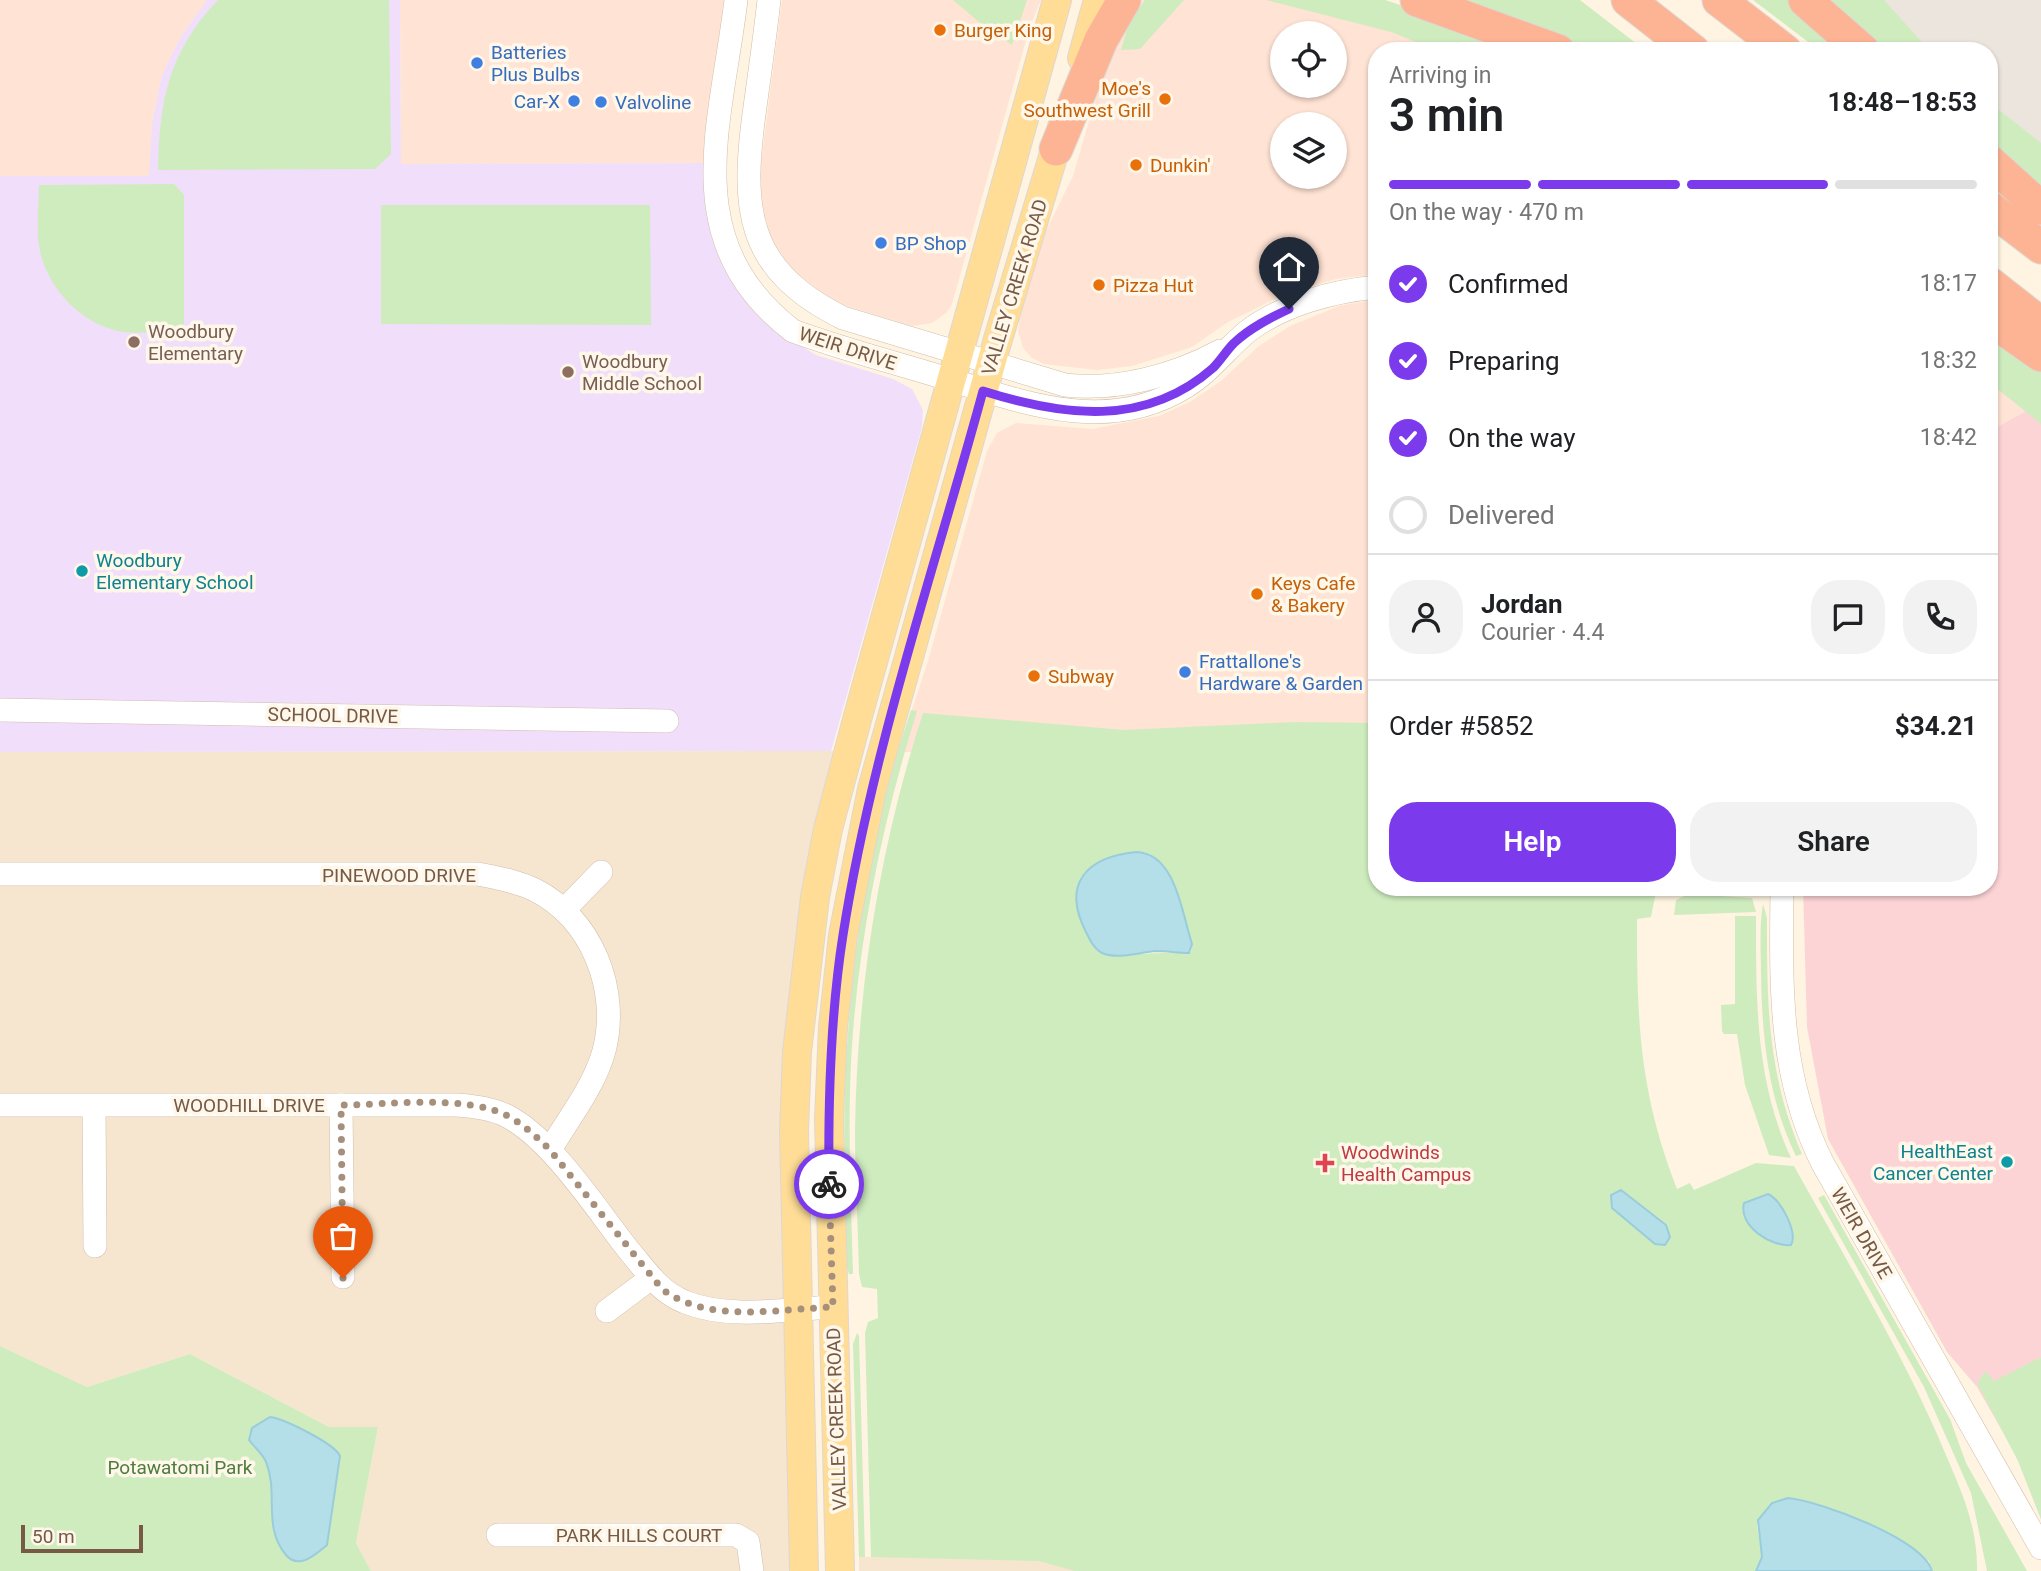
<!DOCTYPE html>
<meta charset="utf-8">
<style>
:root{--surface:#fff;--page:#f2f2f2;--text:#202124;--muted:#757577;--line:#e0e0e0;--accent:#7c3aed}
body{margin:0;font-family:Roboto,sans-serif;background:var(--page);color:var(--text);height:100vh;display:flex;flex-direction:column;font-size:26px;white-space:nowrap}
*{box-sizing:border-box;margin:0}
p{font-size:23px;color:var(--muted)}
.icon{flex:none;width:38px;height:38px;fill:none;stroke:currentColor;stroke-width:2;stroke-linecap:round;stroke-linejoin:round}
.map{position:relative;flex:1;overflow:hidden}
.drawer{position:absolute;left:1368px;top:42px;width:630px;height:854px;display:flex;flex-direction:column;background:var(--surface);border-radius:28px;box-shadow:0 2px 5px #0004}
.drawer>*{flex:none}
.tools{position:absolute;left:1270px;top:21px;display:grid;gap:14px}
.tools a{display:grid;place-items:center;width:77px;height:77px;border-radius:50%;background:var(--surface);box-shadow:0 2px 5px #0004;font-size:35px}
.scale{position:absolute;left:21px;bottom:18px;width:122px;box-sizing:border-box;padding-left:7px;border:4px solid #765a46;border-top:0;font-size:19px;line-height:24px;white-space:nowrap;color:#765a46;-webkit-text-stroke:5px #fff7e9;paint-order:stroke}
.pin{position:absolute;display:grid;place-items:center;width:60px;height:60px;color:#fff;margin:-72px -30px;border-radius:50% 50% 50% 0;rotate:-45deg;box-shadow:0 0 7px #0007}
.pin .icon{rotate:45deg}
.courier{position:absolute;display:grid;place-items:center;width:70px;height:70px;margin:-35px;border:5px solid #7c3aed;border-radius:50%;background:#fff;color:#222;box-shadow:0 2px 9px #0007}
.overview em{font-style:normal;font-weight:600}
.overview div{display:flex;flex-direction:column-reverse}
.overview{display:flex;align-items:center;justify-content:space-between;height:119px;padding:0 21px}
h1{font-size:46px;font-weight:600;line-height:52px}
.bar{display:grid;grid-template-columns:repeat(4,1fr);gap:10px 7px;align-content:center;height:84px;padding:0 21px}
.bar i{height:9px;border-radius:5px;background:var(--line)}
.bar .current{background:var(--accent)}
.bar p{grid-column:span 4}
.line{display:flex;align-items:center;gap:18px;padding:0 21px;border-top:2px solid var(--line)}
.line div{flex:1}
.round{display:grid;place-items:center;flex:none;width:74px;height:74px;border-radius:28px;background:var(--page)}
ol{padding:0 21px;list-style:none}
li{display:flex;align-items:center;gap:21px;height:77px}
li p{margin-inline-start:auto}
li .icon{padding:7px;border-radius:50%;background:var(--accent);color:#fff;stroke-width:4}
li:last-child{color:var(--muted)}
li i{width:38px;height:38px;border:4px solid var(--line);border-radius:50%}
.action{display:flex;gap:14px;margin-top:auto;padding:14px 21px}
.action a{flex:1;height:80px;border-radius:28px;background:var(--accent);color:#fff;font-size:28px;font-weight:600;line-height:80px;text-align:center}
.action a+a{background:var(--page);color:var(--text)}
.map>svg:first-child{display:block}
.residential{fill:#f6e6cf}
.commercial{fill:#ffe3d4;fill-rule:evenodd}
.industrial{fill:#ece5dd}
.education{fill:#f1defa}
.medical{fill:#fcd4d6}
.green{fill:#cfecbf;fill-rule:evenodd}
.water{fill:#b4dee8;stroke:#9acddb;stroke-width:2}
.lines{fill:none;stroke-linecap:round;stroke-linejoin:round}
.minor-casing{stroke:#d1beaa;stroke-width:24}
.major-casing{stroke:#ded7d3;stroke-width:30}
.highway-casing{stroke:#ded7d3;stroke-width:35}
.minor{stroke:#fff;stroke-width:23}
.major{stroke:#ffdd97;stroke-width:28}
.highway{stroke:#fcb494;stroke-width:33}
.done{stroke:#a6907c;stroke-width:7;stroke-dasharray:0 12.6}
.route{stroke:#7c3aed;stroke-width:9}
.food-dot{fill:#e8710a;stroke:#fff7e9;stroke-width:2.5}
.shop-dot{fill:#3f7fe0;stroke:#fff7e9;stroke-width:2.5}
.education-dot{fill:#8d6e63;stroke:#fff7e9;stroke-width:2.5}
.culture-dot{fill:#0f9aa8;stroke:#fff7e9;stroke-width:2.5}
.health-dot{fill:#e0444e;stroke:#fff7e9;stroke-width:2.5}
.labels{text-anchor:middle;stroke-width:7;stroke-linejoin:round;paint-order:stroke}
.food-label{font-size:19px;fill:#c56008;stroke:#fff7e9;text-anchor:start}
.shop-label{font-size:19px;fill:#366cbe;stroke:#fff7e9;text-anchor:start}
.street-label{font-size:19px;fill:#765a46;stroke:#fff7e9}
.education-label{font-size:19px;fill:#785e54;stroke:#fff7e9;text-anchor:start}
.culture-label{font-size:19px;fill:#0d838f;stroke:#fff7e9;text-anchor:start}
.health-label{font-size:19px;fill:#be3a42;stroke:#fff7e9;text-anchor:start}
.park-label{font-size:19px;fill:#4d7d3d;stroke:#fff7e9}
</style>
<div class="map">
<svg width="2041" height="1571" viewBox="0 0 2041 1571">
<rect width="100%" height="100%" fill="#fef4e1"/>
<g class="residential">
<polygon points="848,751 803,987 804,1571 371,1571 356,1543 378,1427 329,1427 190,1354 87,1387 0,1346 0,752"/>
<polygon points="1053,1556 1089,1571 859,1571 859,1557"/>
</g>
<g class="commercial">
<polygon points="0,0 207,0 180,38 162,75 152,123 150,176 0,176"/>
<polygon points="400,0 726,0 705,163 401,164"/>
<polygon points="782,0 1041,0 1030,26 952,304 946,313 932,323 912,326 834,302 789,267 770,235 761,203 759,178"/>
<path d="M1135,0H1385L1536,51H1377V274L1336,279L1285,294L1228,322L1192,347L1132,366L1097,370L1044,364L1032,358L1023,348L1018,331L1020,318L1042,239L1073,176L1108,56ZM1283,33H1335V86H1283ZM1283,124H1335V177H1283Z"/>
<polygon points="1377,299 1377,753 898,752 928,661 987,451 997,433 1016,423 1092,429 1159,416 1190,402 1221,381 1259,346 1290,326 1339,306"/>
<polygon points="1990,332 2041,403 1990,431"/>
</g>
<polygon class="industrial" points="1815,0 2041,0 2041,193 1990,154 1990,51 1873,51"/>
<polygon class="education" points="207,0 400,0 401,164 705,163 705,201 711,236 724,269 751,308 777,332 816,355 893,379 912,389 923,410 922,427 831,751 0,752 0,176 149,176 152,123 162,75 180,38"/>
<polygon class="medical" points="2041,403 2041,1519 2015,1453 1977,1387 1947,1352 1828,1139 1807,1027 1803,887 1990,887 1990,431"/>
<g class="green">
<path d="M218,0H389L391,154L375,169L158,170C159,101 169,51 218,0Z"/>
<polygon points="953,0 1027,0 1012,45 986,28"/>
<polygon points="1145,0 1184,0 1140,49 1121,50 1129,22"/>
<polygon points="1266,0 1385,0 1536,51 1439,51 1391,32"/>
<polygon points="1445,0 1580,0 1646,51 1577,51"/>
<polygon points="1753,0 1795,0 1853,51 1820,51"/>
<polygon points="1815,0 1884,0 1930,51 1873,51"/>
<polygon points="1990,103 2041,143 2041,193 1990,154"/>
<path d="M174,184L184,195V331C165,331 144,334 124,332C83,327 44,286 39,245C36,225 39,204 39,185Z"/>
<polygon points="381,205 650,205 651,325 381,324"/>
<polygon points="1990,332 2041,370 2041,424 1990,383"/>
<path d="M911,710L917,711C883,820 860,931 852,1045C847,1122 851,1198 853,1274H849C841,1250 845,1215 845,1189C840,1029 859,863 911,710Z"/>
<path d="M923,713L1124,730L1295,722L1377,723V887H1657L1651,917L1637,919C1637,1022 1639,1091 1677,1189L1690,1183L1694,1190L1756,1163L1794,1166C1843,1255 1896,1341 1937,1434C1956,1480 1978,1520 1977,1571H1932L1929,1561C1890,1536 1835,1502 1788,1498L1757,1525L1762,1557L1756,1571H1075L1039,1561L871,1557L865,1333L868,1322L878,1318L877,1289L862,1287L859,1274C858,1226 855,1178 855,1131C857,989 879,848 923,713ZM1145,852C1177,863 1182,915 1192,944L1191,952L1133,954L1096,949L1084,927L1081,877C1098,856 1119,854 1145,852Z"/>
<polygon points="1689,894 1752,898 1756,912 1674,915 1676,900"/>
<path d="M1763,904L1767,918C1767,1004 1767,1073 1802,1154L1796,1156C1768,1098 1762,1038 1761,974C1761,951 1759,926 1763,904Z"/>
<path d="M1735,916H1756C1756,1000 1755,1080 1791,1158L1769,1155L1745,1085L1737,1034H1724L1722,1031L1721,1005L1735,1004Z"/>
<polygon points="1824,1195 1950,1419 1966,1463 2027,1571 1987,1571 1971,1493 1924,1387 1818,1198"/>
<polygon points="857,1333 859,1336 865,1557 859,1557 853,1344"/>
<polygon points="0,1346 87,1387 190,1354 329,1427 378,1427 356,1543 371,1571 0,1571"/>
<polygon points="2041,1357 2041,1519 2018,1461 1977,1383 1985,1371 1994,1381"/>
</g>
<g class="water">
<path d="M1136,852C1176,853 1182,914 1192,944L1189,953C1178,953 1167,951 1156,951C1140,952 1118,960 1102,953C1094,949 1090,940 1086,932C1061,883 1087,857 1136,852Z"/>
<polygon points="1621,1190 1666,1225 1670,1237 1665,1245 1655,1244 1612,1208 1611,1195"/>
<path d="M1768,1194C1781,1199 1798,1233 1791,1245C1771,1247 1738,1226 1744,1203Z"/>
<path d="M270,1417C285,1419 335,1444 340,1456L327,1545C315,1555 299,1570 286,1555C262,1526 279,1494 266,1462C263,1454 254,1447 249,1440L252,1428Z"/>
<path d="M1788,1498C1820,1501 1923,1539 1932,1571H1756L1762,1557L1758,1520L1772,1503Z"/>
</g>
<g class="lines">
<defs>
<g id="minor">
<path d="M736,0C721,126 676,241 793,331C837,347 881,359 925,372C1010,397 1101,439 1185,387C1210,372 1226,349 1248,331C1284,304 1334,291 1377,287"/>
<path d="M769,0C765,36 760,71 755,107C741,207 744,269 843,318L1065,385C1116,391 1174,376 1220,351"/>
<polyline points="0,710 667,721"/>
<path d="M0,874H478C497,878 517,881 535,890C592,919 620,990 604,1051C594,1087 568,1119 550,1150"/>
<path d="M1782,887C1781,984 1778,1076 1823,1164L2041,1548"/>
<polyline points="564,910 601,872"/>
<path d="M0,1105H456C474,1106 491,1108 507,1116C553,1140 598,1212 631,1253C647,1272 661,1293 685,1302C729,1320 787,1309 833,1307"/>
<polyline points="341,1105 343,1277"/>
<polyline points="94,1106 95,1246"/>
<polyline points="607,1311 651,1278"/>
<polyline points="498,1535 736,1535 748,1542 752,1571"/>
</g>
<g id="major">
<polyline points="1082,58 1098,0"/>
<polyline points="804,1571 794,1131 797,1052 815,897 828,829 858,716 1057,0"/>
<polyline points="840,1571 829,1119 833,1027 843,935 872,789 998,339 1062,127"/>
</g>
<g id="highway">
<polyline points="1417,0 1558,51"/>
<polyline points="1628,0 1693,51"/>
<polyline points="1719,0 1785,51"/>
<polyline points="1805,0 1863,51"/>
<polyline points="1056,149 1101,40 1124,0"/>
<polyline points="1990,162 2041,208"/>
<polyline points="1990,208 2041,247"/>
<polyline points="1990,284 2041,324"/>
<polyline points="1990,319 2041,355"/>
</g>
</defs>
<use href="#minor" class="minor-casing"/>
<use href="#major" class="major-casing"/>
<use href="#highway" class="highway-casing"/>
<use href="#minor" class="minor"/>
<use href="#major" class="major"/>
<use href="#highway" class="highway"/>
</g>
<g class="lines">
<path class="done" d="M343,1278L341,1105C389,1105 466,1094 508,1116C524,1125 537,1137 550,1150L662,1289C707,1324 779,1309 833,1307L829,1184"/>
<path class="route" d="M829,1184C828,1101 830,1017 843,935C872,750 934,571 983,391C1062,416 1145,428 1213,368C1221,360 1226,351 1234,343C1250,328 1270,318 1289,309"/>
</g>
<g class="food-dot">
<circle cx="940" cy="30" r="7"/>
<circle cx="1165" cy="99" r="7"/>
<circle cx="1136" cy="165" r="7"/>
<circle cx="1099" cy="285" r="7"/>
<circle cx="1257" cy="594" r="7"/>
<circle cx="1034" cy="676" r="7"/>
</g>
<g class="shop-dot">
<circle cx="477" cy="63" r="7"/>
<circle cx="574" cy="101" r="7"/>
<circle cx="601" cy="102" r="7"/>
<circle cx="881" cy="243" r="7"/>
<circle cx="1185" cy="672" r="7"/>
</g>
<g class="education-dot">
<circle cx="134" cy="342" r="7"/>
<circle cx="568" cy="372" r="7"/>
</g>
<g class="culture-dot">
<circle cx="82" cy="571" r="7"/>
<circle cx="2007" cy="1162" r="7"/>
</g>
<path class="health-dot" d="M1321.5 1152.5h7v7h7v7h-7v7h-7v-7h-7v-7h7z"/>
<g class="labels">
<g class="food-label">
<text x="954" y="37">Burger King</text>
<text x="1151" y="95" text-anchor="end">Moe's<tspan x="1151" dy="22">Southwest Grill</tspan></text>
<text x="1150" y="172">Dunkin'</text>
<text x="1113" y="292">Pizza Hut</text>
<text x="1271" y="590">Keys Cafe<tspan x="1271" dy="22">&amp; Bakery</tspan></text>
<text x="1048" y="683">Subway</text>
</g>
<g class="shop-label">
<text x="491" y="59">Batteries<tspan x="491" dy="22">Plus Bulbs</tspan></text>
<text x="560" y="108" text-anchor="end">Car-X</text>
<text x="615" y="109">Valvoline</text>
<text x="895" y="250">BP Shop</text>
<text x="1199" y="668">Frattallone's<tspan x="1199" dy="22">Hardware &amp; Garden</tspan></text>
</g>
<g class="street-label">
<text transform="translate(1014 287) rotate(-73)" y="7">VALLEY CREEK ROAD</text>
<text transform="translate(848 348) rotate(18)" y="7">WEIR DRIVE</text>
<text transform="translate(333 715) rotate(1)" y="7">SCHOOL DRIVE</text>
<text x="399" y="882">PINEWOOD DRIVE</text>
<text x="249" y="1112">WOODHILL DRIVE</text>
<text transform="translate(1862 1233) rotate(60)" y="7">WEIR DRIVE</text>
<text transform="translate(836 1419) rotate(-92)" y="7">VALLEY CREEK ROAD</text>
<text x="639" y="1542">PARK HILLS COURT</text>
</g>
<g class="education-label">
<text x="148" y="338">Woodbury<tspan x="148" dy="22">Elementary</tspan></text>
<text x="582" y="368">Woodbury<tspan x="582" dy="22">Middle School</tspan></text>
</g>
<g class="culture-label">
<text x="96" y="567">Woodbury<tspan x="96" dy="22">Elementary School</tspan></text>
<text x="1993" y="1158" text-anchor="end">HealthEast<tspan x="1993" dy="22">Cancer Center</tspan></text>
</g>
<g class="health-label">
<text x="1341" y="1159">Woodwinds<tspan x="1341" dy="22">Health Campus</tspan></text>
</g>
<g class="park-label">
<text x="180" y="1474">Potawatomi Park</text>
</g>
</g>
</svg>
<div class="tools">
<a><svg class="icon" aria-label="locate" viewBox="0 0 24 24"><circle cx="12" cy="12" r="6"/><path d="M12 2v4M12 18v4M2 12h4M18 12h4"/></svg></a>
<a><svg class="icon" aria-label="layers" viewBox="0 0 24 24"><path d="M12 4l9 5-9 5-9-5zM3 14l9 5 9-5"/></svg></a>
</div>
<div class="scale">50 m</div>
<div class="pin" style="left:343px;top:1278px;background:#ea580c"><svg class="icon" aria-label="bag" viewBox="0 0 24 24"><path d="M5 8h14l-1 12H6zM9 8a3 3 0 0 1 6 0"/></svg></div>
<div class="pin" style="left:1289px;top:309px;background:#1f2937"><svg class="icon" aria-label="home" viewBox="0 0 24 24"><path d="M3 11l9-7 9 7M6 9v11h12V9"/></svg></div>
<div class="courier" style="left:829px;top:1184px"><svg class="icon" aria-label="bike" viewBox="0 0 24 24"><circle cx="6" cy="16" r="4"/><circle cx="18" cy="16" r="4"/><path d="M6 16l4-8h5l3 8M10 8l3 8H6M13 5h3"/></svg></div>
<section class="drawer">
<div class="overview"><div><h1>3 min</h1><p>Arriving in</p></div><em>18:48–18:53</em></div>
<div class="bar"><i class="current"></i><i class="current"></i><i class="current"></i><i></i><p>On the way · 470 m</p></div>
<ol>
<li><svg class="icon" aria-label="check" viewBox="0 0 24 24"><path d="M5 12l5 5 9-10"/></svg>Confirmed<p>18:17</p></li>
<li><svg class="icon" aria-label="check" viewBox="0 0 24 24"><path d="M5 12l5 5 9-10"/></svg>Preparing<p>18:32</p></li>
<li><svg class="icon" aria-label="check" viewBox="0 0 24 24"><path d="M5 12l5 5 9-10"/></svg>On the way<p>18:42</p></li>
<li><i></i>Delivered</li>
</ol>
<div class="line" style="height:126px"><a class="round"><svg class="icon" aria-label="person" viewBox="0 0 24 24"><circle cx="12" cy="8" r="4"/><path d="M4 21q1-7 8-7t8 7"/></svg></a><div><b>Jordan</b><p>Courier · 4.4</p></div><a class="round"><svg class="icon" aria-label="chat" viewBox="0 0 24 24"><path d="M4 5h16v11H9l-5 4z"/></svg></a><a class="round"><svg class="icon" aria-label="phone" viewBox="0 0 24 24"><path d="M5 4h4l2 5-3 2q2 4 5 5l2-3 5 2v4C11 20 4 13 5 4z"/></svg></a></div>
<div class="line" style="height:91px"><div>Order #5852</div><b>$34.21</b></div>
<div class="action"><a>Help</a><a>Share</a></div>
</section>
</div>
